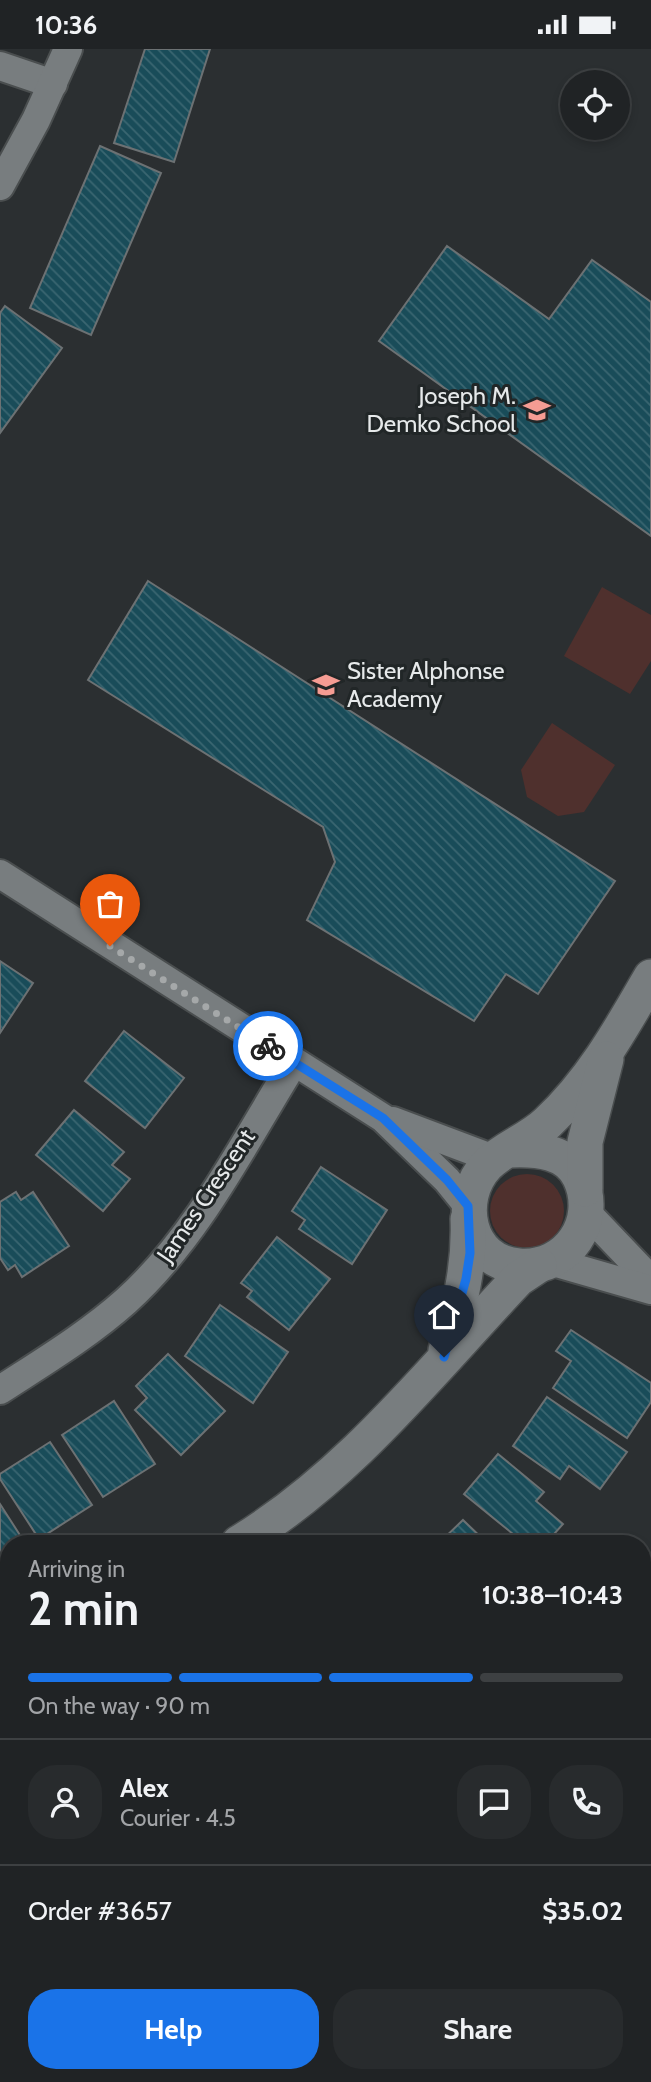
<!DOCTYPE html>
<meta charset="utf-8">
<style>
:root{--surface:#202325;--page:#282b2d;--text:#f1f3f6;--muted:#a2a4a7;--line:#3d4042;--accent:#1a73e8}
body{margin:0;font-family:Cabin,sans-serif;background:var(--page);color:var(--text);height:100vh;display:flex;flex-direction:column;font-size:26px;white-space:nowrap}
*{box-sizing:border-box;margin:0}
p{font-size:23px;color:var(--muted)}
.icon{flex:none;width:38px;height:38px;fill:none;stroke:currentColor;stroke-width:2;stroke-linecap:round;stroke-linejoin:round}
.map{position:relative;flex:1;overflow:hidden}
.details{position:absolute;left:0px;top:1486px;width:651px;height:548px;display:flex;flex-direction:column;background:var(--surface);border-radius:28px 28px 0 0;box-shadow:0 4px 10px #0003,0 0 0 2px var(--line)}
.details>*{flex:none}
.buttons{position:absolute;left:560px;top:21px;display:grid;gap:14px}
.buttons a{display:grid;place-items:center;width:70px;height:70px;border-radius:50%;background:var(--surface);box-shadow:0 4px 10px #0003,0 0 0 2px var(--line);font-size:35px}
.pin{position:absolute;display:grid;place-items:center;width:60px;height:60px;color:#fff;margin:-72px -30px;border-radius:50% 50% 50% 0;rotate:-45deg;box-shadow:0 0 7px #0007}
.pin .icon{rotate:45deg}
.courier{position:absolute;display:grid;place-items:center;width:70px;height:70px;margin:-35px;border:5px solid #1a73e8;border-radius:50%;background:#fff;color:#222;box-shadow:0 2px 9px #0007}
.overview em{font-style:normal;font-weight:700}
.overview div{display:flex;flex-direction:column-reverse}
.overview{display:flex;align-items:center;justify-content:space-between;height:119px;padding:0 28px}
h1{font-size:46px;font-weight:700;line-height:52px}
.bar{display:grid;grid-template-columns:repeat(4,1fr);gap:10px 7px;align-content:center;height:84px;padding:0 28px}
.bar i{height:9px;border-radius:5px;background:var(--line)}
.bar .active{background:var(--accent)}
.bar p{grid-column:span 4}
.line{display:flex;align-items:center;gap:18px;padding:0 28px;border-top:2px solid var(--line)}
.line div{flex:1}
.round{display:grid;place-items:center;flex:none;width:74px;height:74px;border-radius:28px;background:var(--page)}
.button{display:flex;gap:14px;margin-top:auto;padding:14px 28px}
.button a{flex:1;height:80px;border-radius:28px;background:var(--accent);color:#fff;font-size:28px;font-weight:700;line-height:80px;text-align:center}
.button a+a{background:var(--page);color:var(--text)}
.status{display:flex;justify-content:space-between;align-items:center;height:49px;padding:0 35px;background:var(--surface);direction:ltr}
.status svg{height:19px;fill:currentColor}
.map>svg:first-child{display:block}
.green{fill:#4f302d}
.building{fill:url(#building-back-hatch);stroke:#6c7173;stroke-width:2}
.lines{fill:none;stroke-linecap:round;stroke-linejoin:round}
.minor-casing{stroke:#4a4e4f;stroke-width:32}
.tertiary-casing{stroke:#4a4e4f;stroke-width:38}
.minor{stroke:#787d7f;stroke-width:28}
.tertiary{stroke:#787d7f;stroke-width:35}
.done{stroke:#a5a8a9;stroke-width:7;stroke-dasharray:0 12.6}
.route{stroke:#1a73e8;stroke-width:9}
.labels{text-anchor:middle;stroke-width:6;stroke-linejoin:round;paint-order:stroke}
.poi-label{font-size:24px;fill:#e6e9ea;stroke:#212627;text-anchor:end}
.street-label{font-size:24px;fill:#e6e9ea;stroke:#212627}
</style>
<div class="status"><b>10:36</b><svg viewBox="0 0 49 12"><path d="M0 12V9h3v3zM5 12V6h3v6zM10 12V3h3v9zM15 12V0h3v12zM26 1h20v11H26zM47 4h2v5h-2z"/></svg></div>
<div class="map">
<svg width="651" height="2033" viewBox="0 0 651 2033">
<defs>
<pattern id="building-back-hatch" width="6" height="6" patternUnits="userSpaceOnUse" patternTransform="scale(1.75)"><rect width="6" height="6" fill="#194c59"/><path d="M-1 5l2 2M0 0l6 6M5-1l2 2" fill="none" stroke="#3a6671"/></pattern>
</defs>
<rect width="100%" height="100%" fill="#2b2f31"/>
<g class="green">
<polygon points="602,538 651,566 651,612 630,645 564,607"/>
<polygon points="552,674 615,716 584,763 558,767 527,748 521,721"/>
<circle cx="527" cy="1162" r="37"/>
</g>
<g class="building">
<polygon points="145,0 210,0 174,113 114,94"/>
<polygon points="100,97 161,124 91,286 30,259"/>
<polygon points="447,197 549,270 592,211 651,253 651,487 379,292"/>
<polygon points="5,257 62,299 0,384 0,264"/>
<polygon points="148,532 615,832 538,945 506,925 474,972 307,871 335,813 323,778 88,631"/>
<polygon points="0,912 33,934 0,984"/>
<polygon points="124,982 184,1029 145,1079 85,1032"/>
<polygon points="74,1061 124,1103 112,1116 130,1130 103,1162 36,1106"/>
<polygon points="321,1118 387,1161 352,1215 299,1180 305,1171 292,1162"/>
<polygon points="16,1143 21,1151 33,1143 69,1197 22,1228 15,1216 8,1221 0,1209 0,1153"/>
<polygon points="277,1188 330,1230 289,1281 247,1248 252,1242 241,1234"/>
<polygon points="220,1256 288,1303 253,1354 185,1307"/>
<polygon points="571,1281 651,1334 651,1353 627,1389 553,1339 571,1312 556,1302"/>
<polygon points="168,1305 225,1362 181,1406 135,1361 147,1349 136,1337"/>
<polygon points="547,1348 627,1403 600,1440 569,1417 560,1430 513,1397"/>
<polygon points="114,1352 155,1415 103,1448 62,1386"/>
<polygon points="50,1393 92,1456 39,1490 0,1430 0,1425"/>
<polygon points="498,1405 544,1443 536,1452 563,1475 546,1494 524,1494 464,1445"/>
<polygon points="0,1455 25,1494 9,1494 9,1512 0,1517"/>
<polygon points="463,1471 487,1494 439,1494"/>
<polygon points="651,1617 651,1691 642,1684 642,1628"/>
<polygon points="9,1755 9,1816 0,1821 0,1760"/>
<polygon points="642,1837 651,1842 651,1887 642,1902"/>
<polygon points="651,1926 651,1941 645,1937"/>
<polygon points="346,2025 390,2025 386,2033 363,2033"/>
<polygon points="409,2025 474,2025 470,2033 405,2033"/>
<polygon points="489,2025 556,2025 552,2033 485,2033"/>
<polygon points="582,2025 609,2025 624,2033 578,2033"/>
</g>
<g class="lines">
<defs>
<g id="minor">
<polyline points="0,17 53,35"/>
<polyline points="0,137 36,71 68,0"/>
<polyline points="0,825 383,1069 447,1131 468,1157"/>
<polyline points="393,1072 494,1110"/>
<polyline points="588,1165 651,1231"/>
<polyline points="550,1212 651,1241"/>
<path d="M0,1341C43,1313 88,1286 126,1252C198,1187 243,1095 294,1013"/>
<polyline points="642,1530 651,1519"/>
<polyline points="642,1766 651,1769"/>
<polyline points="0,1965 9,1961"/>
<polyline points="0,2011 9,2011"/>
<polyline points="134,2025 158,2033"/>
</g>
<g id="tertiary">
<path d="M511,1101C537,1100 568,1102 580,1129C600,1172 568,1221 519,1217C467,1213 455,1150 487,1116C504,1099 529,1091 547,1074C592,1032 621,980 651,928"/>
<polyline points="585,1140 585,1093 606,1010"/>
<path d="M446,1301C460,1257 470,1217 468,1170"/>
<path d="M239,1494C350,1426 429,1324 518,1230L539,1216"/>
<polyline points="0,1649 9,1643"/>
</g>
</defs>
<use href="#minor" class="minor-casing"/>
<use href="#tertiary" class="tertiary-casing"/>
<use href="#minor" class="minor"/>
<use href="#tertiary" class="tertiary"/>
</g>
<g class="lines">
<polyline class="done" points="110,897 268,997"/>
<polyline class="route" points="268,997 383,1069 447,1131 468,1157 470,1204 466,1230 444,1308"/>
</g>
<defs>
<symbol id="school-bare" viewBox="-9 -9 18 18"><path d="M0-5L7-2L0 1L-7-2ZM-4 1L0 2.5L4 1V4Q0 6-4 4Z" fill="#f59c93" stroke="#212627" stroke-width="2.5" paint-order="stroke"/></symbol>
</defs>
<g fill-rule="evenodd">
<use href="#school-bare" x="518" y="342" width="38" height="38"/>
<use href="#school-bare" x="307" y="617" width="38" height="38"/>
</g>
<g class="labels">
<g class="poi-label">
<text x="516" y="355">Joseph M.<tspan x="516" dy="28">Demko School</tspan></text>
<text x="347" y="630" text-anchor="start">Sister Alphonse<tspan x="347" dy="28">Academy</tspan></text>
</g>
<g class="street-label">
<text transform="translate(206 1147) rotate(-56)" y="8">James Crescent</text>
</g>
</g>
</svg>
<div class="buttons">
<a><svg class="icon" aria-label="locate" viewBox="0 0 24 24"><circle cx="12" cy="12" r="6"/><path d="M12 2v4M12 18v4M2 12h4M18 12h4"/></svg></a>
</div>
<div class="pin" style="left:110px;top:897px;background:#ea580c"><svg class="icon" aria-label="bag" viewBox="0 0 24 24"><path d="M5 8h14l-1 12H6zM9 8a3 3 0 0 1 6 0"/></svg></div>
<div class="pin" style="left:444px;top:1308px;background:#1f2937"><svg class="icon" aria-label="home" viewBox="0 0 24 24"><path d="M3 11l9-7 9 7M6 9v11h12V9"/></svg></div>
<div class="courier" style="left:268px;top:997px"><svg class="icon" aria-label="bike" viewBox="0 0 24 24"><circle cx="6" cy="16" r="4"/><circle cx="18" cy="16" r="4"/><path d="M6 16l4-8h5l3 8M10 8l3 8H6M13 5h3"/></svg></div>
<section class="details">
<div class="overview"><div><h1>2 min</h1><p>Arriving in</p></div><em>10:38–10:43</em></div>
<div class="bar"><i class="active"></i><i class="active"></i><i class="active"></i><i></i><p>On the way · 90 m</p></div>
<div class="line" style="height:126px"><a class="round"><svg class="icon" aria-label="person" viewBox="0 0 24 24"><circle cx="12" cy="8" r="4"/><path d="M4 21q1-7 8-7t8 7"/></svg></a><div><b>Alex</b><p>Courier · 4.5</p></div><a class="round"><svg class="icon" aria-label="chat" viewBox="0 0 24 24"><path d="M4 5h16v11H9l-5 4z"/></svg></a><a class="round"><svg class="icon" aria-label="phone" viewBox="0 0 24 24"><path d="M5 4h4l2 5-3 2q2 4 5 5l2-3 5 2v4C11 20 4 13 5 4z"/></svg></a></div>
<div class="line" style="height:91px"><div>Order #3657</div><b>$35.02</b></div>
<div class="button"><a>Help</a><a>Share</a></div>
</section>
</div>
